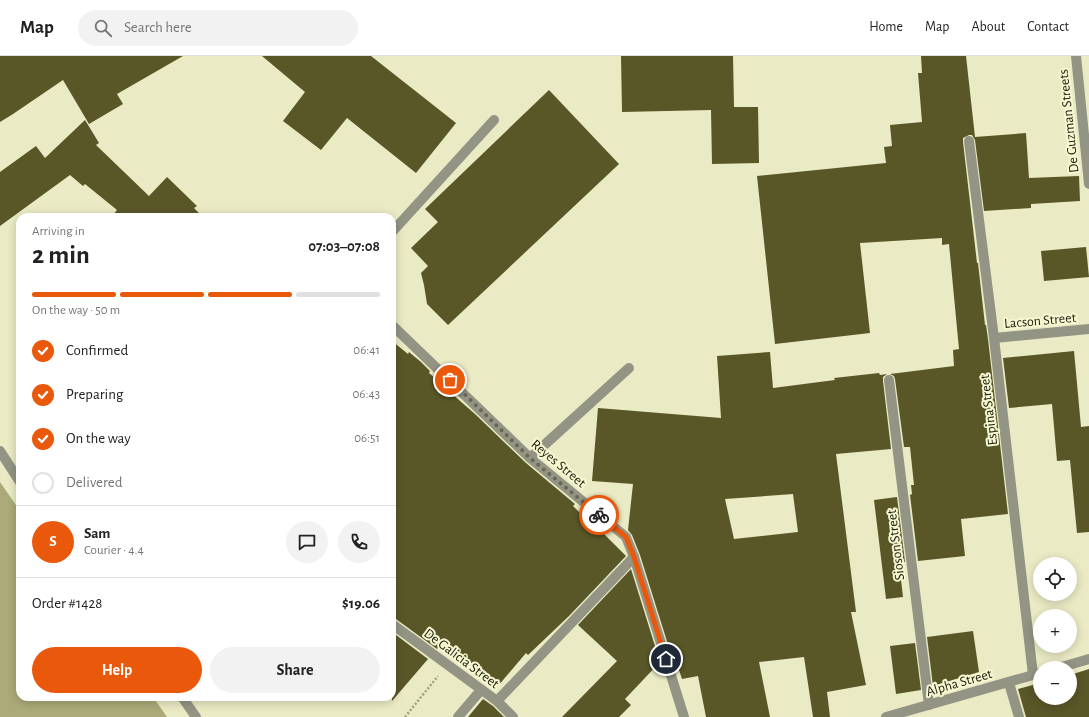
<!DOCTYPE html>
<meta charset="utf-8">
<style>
:root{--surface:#fff;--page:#f2f2f2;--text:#222;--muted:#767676;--line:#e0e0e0;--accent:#ea580c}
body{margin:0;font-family:"Alegreya Sans",sans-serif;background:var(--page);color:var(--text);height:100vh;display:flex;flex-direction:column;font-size:15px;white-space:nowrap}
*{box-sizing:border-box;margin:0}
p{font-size:13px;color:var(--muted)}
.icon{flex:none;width:22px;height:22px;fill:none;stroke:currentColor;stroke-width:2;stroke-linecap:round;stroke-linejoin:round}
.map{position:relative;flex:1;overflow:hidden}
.sheet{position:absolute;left:16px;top:157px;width:380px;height:488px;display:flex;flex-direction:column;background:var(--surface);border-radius:12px;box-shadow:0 2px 10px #0003}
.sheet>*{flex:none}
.fabs{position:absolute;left:1033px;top:501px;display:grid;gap:8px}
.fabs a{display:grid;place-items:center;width:44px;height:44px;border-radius:50%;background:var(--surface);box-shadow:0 2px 10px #0003;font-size:20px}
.pin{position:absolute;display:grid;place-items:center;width:34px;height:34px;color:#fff;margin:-17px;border:2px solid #fff;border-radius:50%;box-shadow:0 1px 4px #0007}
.courier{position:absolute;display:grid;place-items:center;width:40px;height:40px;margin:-20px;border:3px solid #ea580c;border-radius:50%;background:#fff;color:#222;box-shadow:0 1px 5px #0007}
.headline em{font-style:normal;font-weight:700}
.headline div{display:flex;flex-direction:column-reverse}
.headline{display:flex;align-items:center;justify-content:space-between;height:68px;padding:0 16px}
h1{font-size:26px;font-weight:700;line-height:30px}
.bar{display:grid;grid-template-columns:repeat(4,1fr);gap:6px 4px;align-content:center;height:48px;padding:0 16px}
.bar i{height:5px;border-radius:3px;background:var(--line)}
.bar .active{background:var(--accent)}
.bar p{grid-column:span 4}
.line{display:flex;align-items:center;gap:10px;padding:0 16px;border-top:1px solid var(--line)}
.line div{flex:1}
.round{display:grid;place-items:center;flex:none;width:42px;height:42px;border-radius:21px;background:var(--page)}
ol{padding:0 16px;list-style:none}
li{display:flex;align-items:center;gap:12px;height:44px}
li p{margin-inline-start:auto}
li .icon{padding:4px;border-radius:50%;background:var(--accent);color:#fff;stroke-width:4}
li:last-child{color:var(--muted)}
li i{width:22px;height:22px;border:2px solid var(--line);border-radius:50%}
.cta{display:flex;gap:8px;margin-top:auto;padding:8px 16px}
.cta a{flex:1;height:46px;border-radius:24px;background:var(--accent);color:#fff;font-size:16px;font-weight:700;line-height:46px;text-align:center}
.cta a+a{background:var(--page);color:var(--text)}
header{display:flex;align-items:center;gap:24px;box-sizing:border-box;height:56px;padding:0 20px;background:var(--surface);border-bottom:1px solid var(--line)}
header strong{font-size:19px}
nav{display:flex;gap:22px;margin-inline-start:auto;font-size:14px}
.search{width:280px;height:36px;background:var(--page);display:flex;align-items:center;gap:10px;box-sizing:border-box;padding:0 14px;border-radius:22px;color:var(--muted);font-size:15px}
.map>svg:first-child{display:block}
.water{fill:#abaa78}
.building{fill:#595728;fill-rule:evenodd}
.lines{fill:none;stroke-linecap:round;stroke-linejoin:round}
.path{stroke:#a0a083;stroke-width:2.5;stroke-dasharray:2 2;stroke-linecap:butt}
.service{stroke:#949485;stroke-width:10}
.minor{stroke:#949485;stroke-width:10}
.done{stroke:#686852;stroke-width:4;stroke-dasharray:0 7.2}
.route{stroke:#ea580c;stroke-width:5}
.labels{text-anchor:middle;stroke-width:4;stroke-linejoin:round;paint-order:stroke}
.street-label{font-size:14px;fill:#222214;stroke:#f7f7d1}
</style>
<header>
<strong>Map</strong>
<div class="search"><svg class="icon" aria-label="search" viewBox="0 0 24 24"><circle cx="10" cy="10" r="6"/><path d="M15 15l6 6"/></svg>Search here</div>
<nav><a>Home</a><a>Map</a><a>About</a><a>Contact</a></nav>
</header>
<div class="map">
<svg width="1089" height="661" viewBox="0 0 1089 661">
<rect width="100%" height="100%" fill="#eaeac4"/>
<polygon class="water" points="0,426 20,455 20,641 153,641 167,661 0,661"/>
<g class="building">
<polygon points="0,0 183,0 117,38 123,48 89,68 63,24 13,58 0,66"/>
<polygon points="262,0 371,0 456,67 416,117 347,62 321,94 283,65 305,36"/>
<polygon points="621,0 733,0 734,51 758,51 759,107 712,108 711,54 622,56"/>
<polygon points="921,0 966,0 975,81 1026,77 1029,122 1079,120 1080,145 1031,148 1031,152 984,155 975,84 972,79 969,79 963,82 963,86 977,207 978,207 985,269 986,269 988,283 1008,458 961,463 965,500 918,505 910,439 912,438 911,429 914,429 910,391 904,391 895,323 894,320 890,318 954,310 953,294 959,293 949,188 942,189 942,182 860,187 870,277 775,288 757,120 886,107 884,91 892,90 890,69 922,66 918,17 922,17"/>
<polygon points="549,34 619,108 448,269 427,248 424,229 421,217 428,210 411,192 438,166 425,153"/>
<polygon points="85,64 99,87 96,89 149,140 167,121 197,150 194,152 203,161 111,161 117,154 85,128 83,130 70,119 0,170 0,116 36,90 45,102"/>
<polygon points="1086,191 1089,221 1044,225 1041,195"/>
<polygon points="392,285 408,298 409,296 421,306 430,315 429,317 452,336 451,337 475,358 526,407 575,448 573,450 601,478 603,477 626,500 569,560 528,599 526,597 498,630 484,620 486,618 443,585 437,593 396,563 392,562"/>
<polygon points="1074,295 1081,371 1089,370 1089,476 1077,477 1070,404 1057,405 1052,348 1009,352 1003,302"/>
<path d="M770,296L773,332L835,324L834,322L879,317L880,319L887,318L883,321V325L891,393L836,398L856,556H851L866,629L827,636L830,661H813L804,601L759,606L770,661H706L698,620L682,623L672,593L670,595L640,499L632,479L628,474L633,428L592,425L598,352L721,362L717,300ZM793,438L798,476L734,483L725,443Z"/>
<polygon points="897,441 905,506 899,506 903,541 886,543 874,444"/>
<polygon points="631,513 660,606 625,643 631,649 619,661 562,661 617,605 578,569"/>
<polygon points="973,575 979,616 933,630 927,581"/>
<polygon points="392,576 428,603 392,645"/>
<polygon points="915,587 921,634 896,638 890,590"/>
<polygon points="1089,613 1089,661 1026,661 1018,633 1040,627 1040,642 1070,642 1070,619"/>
<polygon points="483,643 493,650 504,661 468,661"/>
</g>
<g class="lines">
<polyline class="path" points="405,661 438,620"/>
<polyline class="service" points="530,402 629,312"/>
<g class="minor">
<polyline points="1076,0 1089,128"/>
<polyline points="969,85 994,282 1033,619"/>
<polyline points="392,176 494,64"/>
<polyline points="392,269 530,402 626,481 634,501 684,661"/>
<polyline points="994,282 1089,273"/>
<polyline points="889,324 929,649"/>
<polyline points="0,395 20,426"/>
<polyline points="392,568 497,645 513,661"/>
<polyline points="1058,612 1089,603"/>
<polyline points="1009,627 1019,661"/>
<polyline points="182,641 196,661"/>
<polyline points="497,645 634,501"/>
<polyline points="458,661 481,634"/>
<polyline points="886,661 1040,617"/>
</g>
</g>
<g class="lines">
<polyline class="done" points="450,324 530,402 599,459"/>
<polyline class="route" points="599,459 626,481 634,501 666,603"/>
</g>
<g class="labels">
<g class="street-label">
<text transform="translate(1068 65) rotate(-96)" y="5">De Guzman Streets</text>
<text transform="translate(1040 264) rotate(-5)" y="5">Lacson Street</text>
<text transform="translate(988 354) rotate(-97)" y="5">Espina Street</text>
<text transform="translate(559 407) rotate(40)" y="5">Reyes Street</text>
<text transform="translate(895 489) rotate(-97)" y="5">Sioson Street</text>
<text transform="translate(462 602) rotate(37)" y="5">De Galicia Street</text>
<text transform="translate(959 626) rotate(-16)" y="5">Alpha Street</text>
</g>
</g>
</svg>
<div class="fabs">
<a><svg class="icon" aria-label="locate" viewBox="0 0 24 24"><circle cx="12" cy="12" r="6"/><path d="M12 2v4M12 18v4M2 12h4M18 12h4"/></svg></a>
<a>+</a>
<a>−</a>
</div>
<div class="pin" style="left:450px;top:324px;background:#ea580c"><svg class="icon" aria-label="bag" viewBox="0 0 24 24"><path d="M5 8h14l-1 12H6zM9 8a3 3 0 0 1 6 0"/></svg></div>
<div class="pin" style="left:666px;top:603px;background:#1f2937"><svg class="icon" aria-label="home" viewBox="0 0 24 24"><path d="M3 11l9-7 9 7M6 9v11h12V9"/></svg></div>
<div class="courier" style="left:599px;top:459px"><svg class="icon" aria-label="bike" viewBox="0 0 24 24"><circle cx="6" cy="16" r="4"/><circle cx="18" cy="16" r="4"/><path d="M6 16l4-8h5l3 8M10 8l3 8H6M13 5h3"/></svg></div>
<section class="sheet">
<div class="headline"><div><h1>2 min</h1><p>Arriving in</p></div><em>07:03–07:08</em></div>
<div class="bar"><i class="active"></i><i class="active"></i><i class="active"></i><i></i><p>On the way · 50 m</p></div>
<ol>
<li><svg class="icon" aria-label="check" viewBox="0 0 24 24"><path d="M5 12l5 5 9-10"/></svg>Confirmed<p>06:41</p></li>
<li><svg class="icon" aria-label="check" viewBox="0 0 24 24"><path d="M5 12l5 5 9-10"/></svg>Preparing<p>06:43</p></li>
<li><svg class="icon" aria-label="check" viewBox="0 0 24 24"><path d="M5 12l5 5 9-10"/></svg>On the way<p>06:51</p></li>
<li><i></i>Delivered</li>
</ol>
<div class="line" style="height:72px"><b class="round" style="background:var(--accent);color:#fff">S</b><div><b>Sam</b><p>Courier · 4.4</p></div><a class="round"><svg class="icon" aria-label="chat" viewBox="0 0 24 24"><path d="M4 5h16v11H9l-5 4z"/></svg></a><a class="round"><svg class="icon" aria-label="phone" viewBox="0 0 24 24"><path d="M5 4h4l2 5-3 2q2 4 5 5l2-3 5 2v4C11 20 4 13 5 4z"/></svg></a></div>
<div class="line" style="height:52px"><div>Order #1428</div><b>$19.06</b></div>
<div class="cta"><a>Help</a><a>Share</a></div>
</section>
</div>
